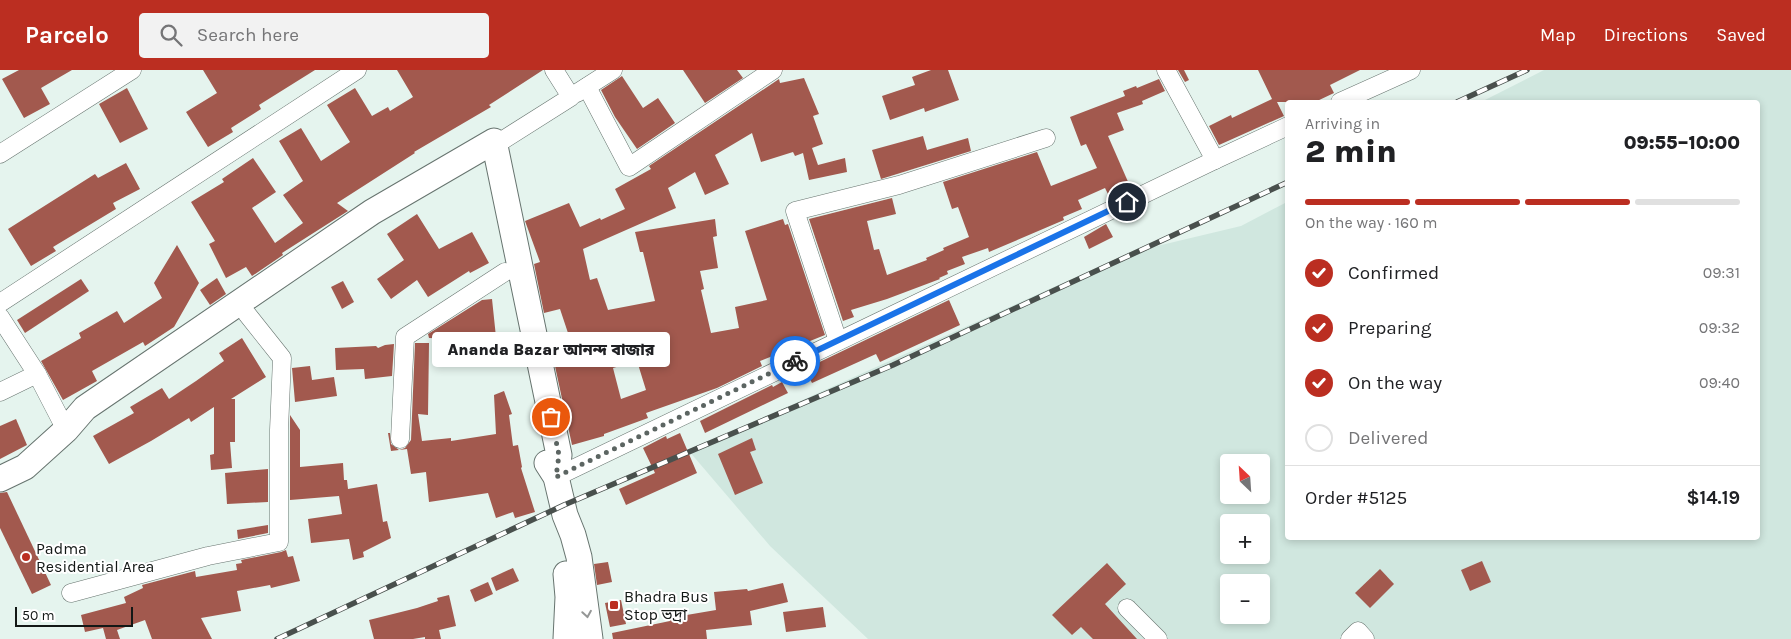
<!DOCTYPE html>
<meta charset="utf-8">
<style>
:root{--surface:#fff;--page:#f2f2f2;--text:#202124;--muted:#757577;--line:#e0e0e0;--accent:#bb2e21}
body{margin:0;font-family:Karla,"Noto Sans Bengali",sans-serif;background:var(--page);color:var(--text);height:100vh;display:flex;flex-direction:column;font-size:19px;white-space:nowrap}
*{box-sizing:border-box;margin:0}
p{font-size:16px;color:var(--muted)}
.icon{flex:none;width:28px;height:28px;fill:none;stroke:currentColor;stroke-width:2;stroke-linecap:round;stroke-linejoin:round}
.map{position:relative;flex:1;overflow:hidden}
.side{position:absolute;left:1285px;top:30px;width:475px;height:440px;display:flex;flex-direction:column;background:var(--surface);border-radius:5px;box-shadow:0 2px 8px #0003}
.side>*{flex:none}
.needle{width:32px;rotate:335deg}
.tools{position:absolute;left:1220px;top:384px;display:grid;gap:10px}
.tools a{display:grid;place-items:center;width:50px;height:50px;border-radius:5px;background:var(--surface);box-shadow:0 2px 8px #0003;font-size:25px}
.scale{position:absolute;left:15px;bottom:12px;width:118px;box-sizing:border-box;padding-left:5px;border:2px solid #131816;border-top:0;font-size:14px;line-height:18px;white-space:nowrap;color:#131816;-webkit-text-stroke:4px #fff;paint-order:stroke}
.pin{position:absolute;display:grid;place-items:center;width:42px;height:42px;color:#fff;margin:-21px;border:2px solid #fff;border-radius:50%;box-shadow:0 1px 5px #0007}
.courier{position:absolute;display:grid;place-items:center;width:50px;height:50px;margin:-25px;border:4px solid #1a73e8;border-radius:50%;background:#fff;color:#222;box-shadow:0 1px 6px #0007}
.bubble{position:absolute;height:35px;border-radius:5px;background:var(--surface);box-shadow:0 2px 8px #0003;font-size:16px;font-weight:800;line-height:35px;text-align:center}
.summary em{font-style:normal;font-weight:800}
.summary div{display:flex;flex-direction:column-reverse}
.summary{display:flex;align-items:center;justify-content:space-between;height:85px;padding:0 20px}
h1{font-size:32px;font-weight:800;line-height:38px}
.bar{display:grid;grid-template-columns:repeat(4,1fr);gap:8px 5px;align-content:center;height:60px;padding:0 20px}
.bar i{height:6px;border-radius:4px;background:var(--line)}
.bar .active{background:var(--accent)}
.bar p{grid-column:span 4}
.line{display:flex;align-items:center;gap:12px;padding:0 20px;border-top:1px solid var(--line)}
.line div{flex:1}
ol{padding:0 20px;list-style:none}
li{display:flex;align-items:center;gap:15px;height:55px}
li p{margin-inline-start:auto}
li .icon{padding:5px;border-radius:50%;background:var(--accent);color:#fff;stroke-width:4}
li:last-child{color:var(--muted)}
li i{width:28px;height:28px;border:2px solid var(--line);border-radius:50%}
header{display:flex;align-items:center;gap:30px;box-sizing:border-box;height:70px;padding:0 25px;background:var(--accent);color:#fff}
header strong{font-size:24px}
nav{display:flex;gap:28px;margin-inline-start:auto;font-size:18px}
.search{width:350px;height:45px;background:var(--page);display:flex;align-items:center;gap:12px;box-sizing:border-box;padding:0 18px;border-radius:5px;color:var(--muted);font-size:19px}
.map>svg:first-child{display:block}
.built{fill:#d0e7df;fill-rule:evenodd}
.building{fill:#a2594e;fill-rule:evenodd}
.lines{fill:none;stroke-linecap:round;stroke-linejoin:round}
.street-casing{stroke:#67746f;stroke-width:19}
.secondary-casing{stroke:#67746f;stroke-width:27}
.street{stroke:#fff;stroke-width:18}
.secondary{stroke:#fff;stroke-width:25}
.rail-casing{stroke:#49504d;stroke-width:5.5}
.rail{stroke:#fff;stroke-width:4;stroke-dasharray:11;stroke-linecap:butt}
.oneway{stroke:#959796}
.done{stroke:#5c6562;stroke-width:5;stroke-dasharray:0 9}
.route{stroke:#1a73e8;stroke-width:6}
.poi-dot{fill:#bb2e21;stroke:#fff;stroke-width:2}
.labels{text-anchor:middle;stroke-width:4;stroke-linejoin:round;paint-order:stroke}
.poi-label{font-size:16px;fill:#131816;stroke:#fff;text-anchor:start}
</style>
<header>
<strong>Parcelo</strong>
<div class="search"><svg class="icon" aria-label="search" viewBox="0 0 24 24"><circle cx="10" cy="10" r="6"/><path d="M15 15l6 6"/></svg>Search here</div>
<nav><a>Map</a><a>Directions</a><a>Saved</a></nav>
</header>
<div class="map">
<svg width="1791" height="569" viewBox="0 0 1791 569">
<rect width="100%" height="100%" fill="#e5f4ee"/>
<path class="built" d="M1544,0H1791V569H868L770,476L689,381L1132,182L1241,156L1287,132L1288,468H1758V32H1481ZM1229,392H1261V425H1229ZM1229,452H1261V485H1229ZM1229,512H1261V545H1229Z"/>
<g class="building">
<polygon points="19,0 72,0 41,18 50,34 24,48 2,9"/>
<polygon points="203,0 315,0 259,35 261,39 231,58 233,62 208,77 186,42 217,23"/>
<polygon points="397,0 543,0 489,35 491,37 414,82 415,83 337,133 348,141 282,183 283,185 252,206 246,197 226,208 209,174 215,171 191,132 224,112 222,109 253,88 276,122 252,138 275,173 303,153 283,125 303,111 279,71 301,58 321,91 350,72 327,35 355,18 372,46 388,37 390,41 413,27"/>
<polygon points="683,0 737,0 743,8 705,33"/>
<polygon points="931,0 948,0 959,30 925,42 924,38 890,50 882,26 915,15 912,7"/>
<polygon points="1178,0 1184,0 1189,10 1185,12"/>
<polygon points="1258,0 1360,0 1330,15 1334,23 1315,32 1277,32 1284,46 1219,75 1209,56 1231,45 1232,48 1272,29"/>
<polygon points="622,6 643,38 658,28 675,53 637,79 615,47 601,20"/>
<path d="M804,8L819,44L813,46L823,74L812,78L818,95L845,88L847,102L809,110L803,83L795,86L793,82L761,92L752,63L715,85L729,114L705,125L695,102L668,118L676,138L583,179L590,210L597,208L608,240L655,231L643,182H640L635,162L715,149L717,166L713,167L718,198L700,201L704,219L701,220L711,263L739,258L735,237L767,230L745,161L783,149L785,155L788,154L825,265L760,291L762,296L717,318L646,343L648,348L604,364V366L572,375L550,273L570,269L560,239L544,243L534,194L540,192L525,151L569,133L580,157L600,148L601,150L625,139L615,119L651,99L649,96L779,9L780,13ZM637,291L646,320L621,329L613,298Z"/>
<polygon points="1159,9 1165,21 1142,31 1143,34 1117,43 1124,60 1108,66 1129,114 1108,124 1105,118 1078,130 1082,139 1063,147 1064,150 989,182 988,178 962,187 965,194 947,201 948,204 939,208 940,209 887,229 851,240 854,247 843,251 809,149 892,128 896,144 867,151 874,180 879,179 887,205 927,190 926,188 944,180 943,178 969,167 958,137 952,139 943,112 1037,82 1051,116 1097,98 1086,74 1081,76 1070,47 1125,26 1123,21 1136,16 1137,18"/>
<polygon points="127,18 148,59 120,73 99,34"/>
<polygon points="923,66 927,80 968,68 971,81 881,109 872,80"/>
<polygon points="126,93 140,119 113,133 116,139 53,177 56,181 31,196 8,159 95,104 98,108"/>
<polygon points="417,144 439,179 472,162 489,193 470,203 469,201 428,227 417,210 391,229 377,209 404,190 387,164"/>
<polygon points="1106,154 1113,167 1089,179 1084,167"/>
<polygon points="177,175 199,213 174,257 145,276 143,272 92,301 97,311 63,330 41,291 81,268 79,263 117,241 124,253 162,228 154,213"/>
<polygon points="217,208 226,224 210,235 200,220"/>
<polygon points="81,209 89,221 25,263 17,250"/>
<polygon points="343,211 354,232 342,239 331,217"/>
<polygon points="492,229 496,267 470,269 470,271 453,274 452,269 429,268 428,264 482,230"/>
<polygon points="949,230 960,255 880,292 876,284 812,313 805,299"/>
<polygon points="242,268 266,307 231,329 235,329 235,372 230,372 232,398 211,400 210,385 214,384 214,337 191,352 189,348 151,371 109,394 93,366 134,343 130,337 162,318 169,329 196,311 224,291 219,283"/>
<polygon points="415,273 429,273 428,345 418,344 422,371 451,368 451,371 496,364 494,325 504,321 512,344 509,345 513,376 518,375 522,397 521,398 535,442 515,448 513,442 496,448 488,423 429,432 426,402 411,404 407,379 391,381 388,363 390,363 391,374 399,380 405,378 411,370"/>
<polygon points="394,274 392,306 365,309 364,299 336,300 335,278 376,276 378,278 385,275"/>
<polygon points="310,296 312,310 334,307 337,326 295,332 292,298"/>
<polygon points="782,312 788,323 705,363 700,351 772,315 773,317"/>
<polygon points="290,345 300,360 300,397 343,393 344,410 347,410 348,419 377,414 383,452 387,451 391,468 363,482 364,487 353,490 349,469 311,473 308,449 342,444 339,426 290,430"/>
<polygon points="16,349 27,375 0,389 0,356"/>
<polygon points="680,363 697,403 626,435 619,419 655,403 643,378 666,366 667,369"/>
<polygon points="752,368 756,380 750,382 763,413 735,425 718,384"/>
<polygon points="268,399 268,432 227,434 225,403"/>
<polygon points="7,422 51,515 32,524 0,458 0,423"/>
<polygon points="268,455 268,463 238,469 237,460"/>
<polygon points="286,480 288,487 293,486 300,511 271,518 270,515 237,521 241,541 201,548 212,569 152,569 145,550 117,560 120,569 106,569 103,558 85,562 81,545 126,533 124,527 143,518 142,515 195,501 196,507 237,500 236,494 242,493 241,490 281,482"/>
<polygon points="1482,491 1491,512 1470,521 1461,500"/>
<polygon points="608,492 612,512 597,515 594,494"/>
<polygon points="1107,493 1126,514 1105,534 1137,569 1093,569 1081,557 1072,565 1052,545"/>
<polygon points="513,498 519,511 496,521 491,508"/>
<polygon points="1380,499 1394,514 1370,538 1355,523"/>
<polygon points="488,512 493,524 475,532 470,520"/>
<polygon points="783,513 788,532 750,541 752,555 706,560 707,569 613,569 612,563 670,551 669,548 716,540 714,522 747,519 748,521"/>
<polygon points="449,525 456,556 439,560 441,569 425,569 425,567 413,569 374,569 369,550 417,538 438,531 437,528"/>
<polygon points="621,530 626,554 610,557 605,533"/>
<polygon points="823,537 826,557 786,562 783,542"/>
</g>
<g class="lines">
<defs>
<g id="street">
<polyline points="1166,0 1215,90"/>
<polyline points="587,17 629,97 773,0"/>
<polyline points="577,23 613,0"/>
<polyline points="1340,32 1411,0"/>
<polyline points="494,71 503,70 571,27 554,0"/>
<polyline points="0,84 132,0"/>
<polyline points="0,233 357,0"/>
<polyline points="0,247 37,304 66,360"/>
<polyline points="838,271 795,141 899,115 1046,68"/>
<polyline points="0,322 37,304"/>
<polyline points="400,369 405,267 505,202"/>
<polyline points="556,407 1215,90 1288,56"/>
<polyline points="71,523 208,486 279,472 279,360 282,288 247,244"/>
<polyline points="1127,538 1158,569"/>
<polyline points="1350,569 1358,561 1365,569"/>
</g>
<g id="secondary">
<polyline points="547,393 556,407 565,445 573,465 579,487 590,569"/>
<polyline points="0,409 25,397 66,360 85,338 372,142 494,71 559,385 556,407"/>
<polyline points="566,504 568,527 566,569"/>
</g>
</defs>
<use href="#street" class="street-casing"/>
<use href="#secondary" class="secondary-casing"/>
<use href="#street" class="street"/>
<use href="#secondary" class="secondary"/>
<defs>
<g id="rail">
<polyline points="1457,32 1527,0"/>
<polyline points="277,569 564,435 893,295 1288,112"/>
</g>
</defs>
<use href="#rail" class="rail-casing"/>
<use href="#rail" class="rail"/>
</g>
<defs><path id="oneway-chevron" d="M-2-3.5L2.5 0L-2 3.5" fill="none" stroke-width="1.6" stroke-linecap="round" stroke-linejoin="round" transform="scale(1.25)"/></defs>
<use class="oneway" href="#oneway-chevron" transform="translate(587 544) rotate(81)"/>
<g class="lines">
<polyline class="done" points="551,347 559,385 556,407 795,291"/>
<polyline class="route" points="795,291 1127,132"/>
</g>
<g class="poi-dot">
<circle cx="26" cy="487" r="5"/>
<rect x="609" y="530" width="10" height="10" rx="2.5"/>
</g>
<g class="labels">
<g class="poi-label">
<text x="36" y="484">Padma<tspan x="36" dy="18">Residential Area</tspan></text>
<text x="624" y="532">Bhadra Bus<tspan x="624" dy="18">Stop ভদ্রা</tspan></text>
</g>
</g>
</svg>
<div class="tools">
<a><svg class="needle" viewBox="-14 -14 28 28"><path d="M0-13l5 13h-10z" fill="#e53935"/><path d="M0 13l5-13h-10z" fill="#757577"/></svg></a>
<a>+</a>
<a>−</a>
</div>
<div class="scale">50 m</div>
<div class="pin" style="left:551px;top:347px;background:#ea580c"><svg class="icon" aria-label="bag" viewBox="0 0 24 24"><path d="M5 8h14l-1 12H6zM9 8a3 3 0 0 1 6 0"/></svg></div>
<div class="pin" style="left:1127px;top:132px;background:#1f2937"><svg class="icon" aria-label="home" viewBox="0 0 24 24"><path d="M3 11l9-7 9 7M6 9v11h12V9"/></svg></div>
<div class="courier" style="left:795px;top:291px"><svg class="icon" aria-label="bike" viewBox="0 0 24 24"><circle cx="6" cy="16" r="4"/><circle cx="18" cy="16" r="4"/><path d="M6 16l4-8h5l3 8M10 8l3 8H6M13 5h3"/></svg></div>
<div class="bubble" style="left:432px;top:262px;width:238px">Ananda Bazar আনন্দ বাজার</div>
<section class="side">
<div class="summary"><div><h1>2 min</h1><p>Arriving in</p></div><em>09:55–10:00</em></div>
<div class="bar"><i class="active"></i><i class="active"></i><i class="active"></i><i></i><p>On the way · 160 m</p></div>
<ol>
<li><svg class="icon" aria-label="check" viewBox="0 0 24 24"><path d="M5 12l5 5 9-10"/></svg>Confirmed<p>09:31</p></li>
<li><svg class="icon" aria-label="check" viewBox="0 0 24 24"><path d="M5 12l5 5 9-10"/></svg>Preparing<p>09:32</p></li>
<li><svg class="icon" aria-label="check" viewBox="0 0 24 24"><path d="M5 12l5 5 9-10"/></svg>On the way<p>09:40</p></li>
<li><i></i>Delivered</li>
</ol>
<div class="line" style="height:65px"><div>Order #5125</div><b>$14.19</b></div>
</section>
</div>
